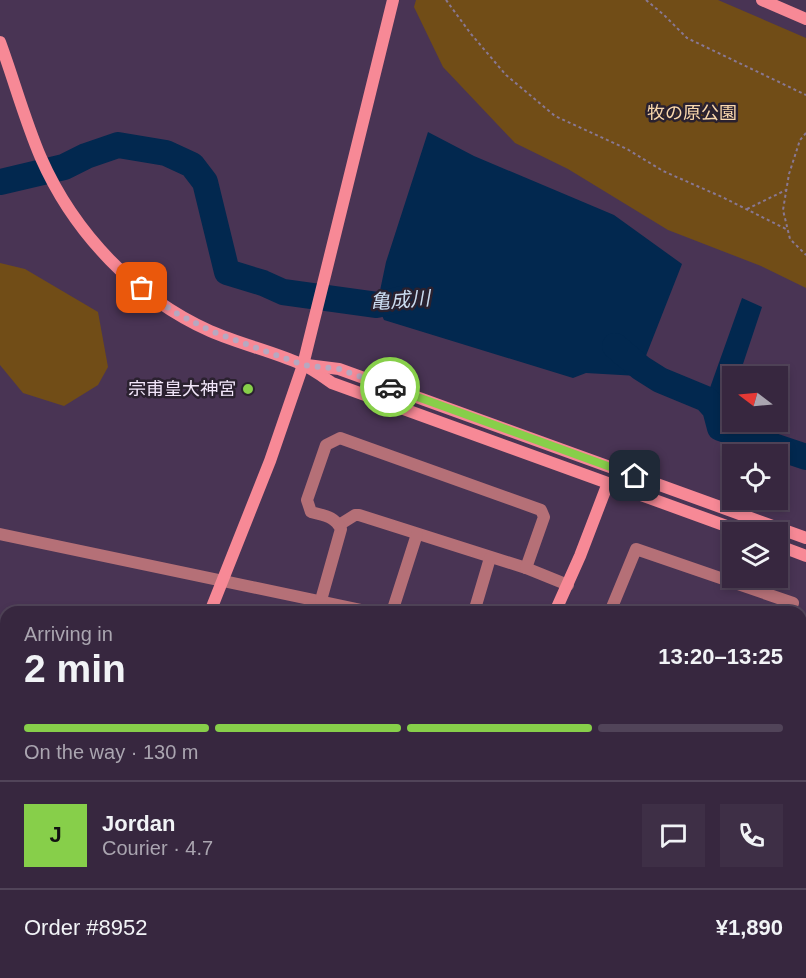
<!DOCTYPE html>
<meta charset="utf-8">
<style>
:root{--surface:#37273f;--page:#3e2f46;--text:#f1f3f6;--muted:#aaa5b0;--line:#514459;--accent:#87cf4a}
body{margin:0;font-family:Helvetica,"Noto Sans JP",sans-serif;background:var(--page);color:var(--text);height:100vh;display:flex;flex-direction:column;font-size:22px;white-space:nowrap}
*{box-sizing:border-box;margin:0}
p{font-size:20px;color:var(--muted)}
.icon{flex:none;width:33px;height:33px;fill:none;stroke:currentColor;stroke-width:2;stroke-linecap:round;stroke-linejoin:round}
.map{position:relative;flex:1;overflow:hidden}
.drawer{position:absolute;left:0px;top:606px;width:807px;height:372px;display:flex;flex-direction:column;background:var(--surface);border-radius:18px 18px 0 0;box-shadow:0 3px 9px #0003,0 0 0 2px var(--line)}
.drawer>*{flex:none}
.needle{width:39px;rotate:286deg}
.tools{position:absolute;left:722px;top:366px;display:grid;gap:12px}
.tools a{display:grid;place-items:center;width:66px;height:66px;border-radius:0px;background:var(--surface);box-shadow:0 3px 9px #0003,0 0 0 2px var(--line);font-size:30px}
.pin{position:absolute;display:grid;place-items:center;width:51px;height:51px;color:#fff;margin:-26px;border-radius:12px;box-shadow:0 3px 9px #0006}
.courier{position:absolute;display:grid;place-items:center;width:60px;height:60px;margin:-30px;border:4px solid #87cf4a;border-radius:50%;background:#fff;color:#222;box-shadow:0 2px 8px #0007}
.headline em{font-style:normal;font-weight:600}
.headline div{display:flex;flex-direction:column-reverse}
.headline{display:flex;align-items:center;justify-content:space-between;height:102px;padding:0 24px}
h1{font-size:39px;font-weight:600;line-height:45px}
.bar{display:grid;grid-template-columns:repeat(4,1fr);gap:9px 6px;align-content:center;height:72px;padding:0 24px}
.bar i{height:8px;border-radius:4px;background:var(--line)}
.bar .selected{background:var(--accent)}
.bar p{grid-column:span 4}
.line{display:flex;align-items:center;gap:15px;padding:0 24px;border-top:2px solid var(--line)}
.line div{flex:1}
.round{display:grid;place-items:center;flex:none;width:63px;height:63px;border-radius:0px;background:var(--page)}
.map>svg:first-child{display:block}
.green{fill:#714d17}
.water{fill:#02284f}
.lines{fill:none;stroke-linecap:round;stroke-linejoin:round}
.river{stroke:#02284f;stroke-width:26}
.path{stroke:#897893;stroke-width:2;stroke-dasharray:3 3;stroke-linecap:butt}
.street{stroke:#b57077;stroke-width:12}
.secondary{stroke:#f78996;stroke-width:12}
.done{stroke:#b7a8c0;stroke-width:6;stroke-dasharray:0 10.8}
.route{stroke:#87cf4a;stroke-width:8}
.poi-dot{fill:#87cf4a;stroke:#2a212f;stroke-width:2}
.labels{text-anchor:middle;stroke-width:5;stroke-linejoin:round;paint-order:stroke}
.park-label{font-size:18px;fill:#f9d7ad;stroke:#2a212f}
.poi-label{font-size:18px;fill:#f2e6fa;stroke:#2a212f;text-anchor:end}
.water-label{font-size:20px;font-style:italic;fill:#cadbef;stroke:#2a212f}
</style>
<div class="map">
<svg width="806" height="978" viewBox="0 0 806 978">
<rect width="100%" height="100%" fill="#493454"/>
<g class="green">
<polygon points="416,0 718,0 806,38 806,288 761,266 668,230 568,169 515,143 443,67 414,7"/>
<polygon points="0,263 25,269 98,312 108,367 98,385 64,406 23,393 0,365"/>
<polygon points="651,972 733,972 724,978 652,978"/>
</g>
<g class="water">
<polygon points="428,132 474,156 614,215 682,264 638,376 586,373 573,378 384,320 377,305 386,262"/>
<polygon points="742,298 762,307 739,376 732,376 732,396 729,404 715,409 706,399"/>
</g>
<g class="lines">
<g class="river">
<polyline points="0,182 64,167 86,156 118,145 166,153 192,165 205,182 227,272 263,283 283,292 377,305 409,297"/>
<polyline points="615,346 641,368 660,380 706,399 715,409 720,428 806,457"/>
</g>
<g class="path">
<polyline points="446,0 471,34 506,75 555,116 627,149 663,171 722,197 788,230"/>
<polyline points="646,0 664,15 687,38 806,95"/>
<polyline points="806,133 800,140 789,174 783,210 790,239 806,255"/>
<polyline points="747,209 786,190"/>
</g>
<g class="street">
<polyline points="339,525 355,515 359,515 526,568 568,585"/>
<polyline points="0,534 371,612"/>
<path d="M321,600L341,529C334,516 325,516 311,512L307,500L326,445L340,438L541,510L544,517L526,568"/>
<polyline points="392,612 417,534"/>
<polyline points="474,612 490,558"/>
<polyline points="610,612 636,549 793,603 789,612"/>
<polyline points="801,649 806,651"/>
<polyline points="801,706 806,692"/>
<polyline points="806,815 801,829 806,835"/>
<polyline points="0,863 6,866"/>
<polyline points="0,882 6,873"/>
<polyline points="801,902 806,908"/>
<polyline points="0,951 6,943"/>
<polyline points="489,972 501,978"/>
<polyline points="591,972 592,978"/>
<polyline points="640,972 640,978"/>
<polyline points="437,978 441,972"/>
<polyline points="799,978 806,975"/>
</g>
<g class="secondary">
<polyline points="762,0 806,19"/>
<path d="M0,42C14,80 25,121 41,158C74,233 136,298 210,331C240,344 271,351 301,364C311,368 322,376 332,383L743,532"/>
<polyline points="307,365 339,369 806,538"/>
<polyline points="777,545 806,556"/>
<polyline points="210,612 270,461 303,365 393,0"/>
<polyline points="555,612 580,556 608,483"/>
<polyline points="60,978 62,972"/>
<polyline points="335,978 339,972"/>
</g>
</g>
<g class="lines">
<polyline class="done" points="142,288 174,312 211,331 303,365 339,369 390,387"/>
<polyline class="route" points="390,387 635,476"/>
</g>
<circle class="poi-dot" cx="248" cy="389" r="6"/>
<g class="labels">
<g class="park-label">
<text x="692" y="119">牧の原公園</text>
</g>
<g class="poi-label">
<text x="236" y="395">宗甫皇大神宮</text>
</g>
<g class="water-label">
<text transform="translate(400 300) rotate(-4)" y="7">亀成川</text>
</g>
</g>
</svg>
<div class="tools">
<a><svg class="needle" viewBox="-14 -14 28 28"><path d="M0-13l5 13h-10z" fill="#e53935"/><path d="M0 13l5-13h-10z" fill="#aaa5b0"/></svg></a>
<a><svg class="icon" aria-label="locate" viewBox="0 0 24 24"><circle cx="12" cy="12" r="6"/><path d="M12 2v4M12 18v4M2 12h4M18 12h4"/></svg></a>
<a><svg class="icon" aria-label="layers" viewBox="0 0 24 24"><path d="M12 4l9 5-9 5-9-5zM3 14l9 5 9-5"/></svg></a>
</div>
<div class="pin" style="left:142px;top:288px;background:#ea580c"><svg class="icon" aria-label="bag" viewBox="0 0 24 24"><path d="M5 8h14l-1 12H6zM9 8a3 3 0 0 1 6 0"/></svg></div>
<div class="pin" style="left:635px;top:476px;background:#1f2937"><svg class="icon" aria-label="home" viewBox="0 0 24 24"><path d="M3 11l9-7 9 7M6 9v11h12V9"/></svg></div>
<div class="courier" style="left:390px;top:387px"><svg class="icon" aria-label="car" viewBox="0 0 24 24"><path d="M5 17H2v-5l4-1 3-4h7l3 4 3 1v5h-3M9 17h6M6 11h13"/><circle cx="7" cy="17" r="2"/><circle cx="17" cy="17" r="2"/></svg></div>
<section class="drawer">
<div class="headline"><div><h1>2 min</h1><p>Arriving in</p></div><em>13:20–13:25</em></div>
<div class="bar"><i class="selected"></i><i class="selected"></i><i class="selected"></i><i></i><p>On the way · 130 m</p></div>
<div class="line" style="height:108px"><b class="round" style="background:var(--accent);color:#111">J</b><div><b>Jordan</b><p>Courier · 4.7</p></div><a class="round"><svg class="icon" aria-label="chat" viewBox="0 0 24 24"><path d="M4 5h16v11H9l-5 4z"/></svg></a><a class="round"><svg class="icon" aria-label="phone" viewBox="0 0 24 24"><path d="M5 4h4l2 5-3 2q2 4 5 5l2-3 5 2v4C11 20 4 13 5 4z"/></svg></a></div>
<div class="line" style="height:78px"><div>Order #8952</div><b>¥1,890</b></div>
</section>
</div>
